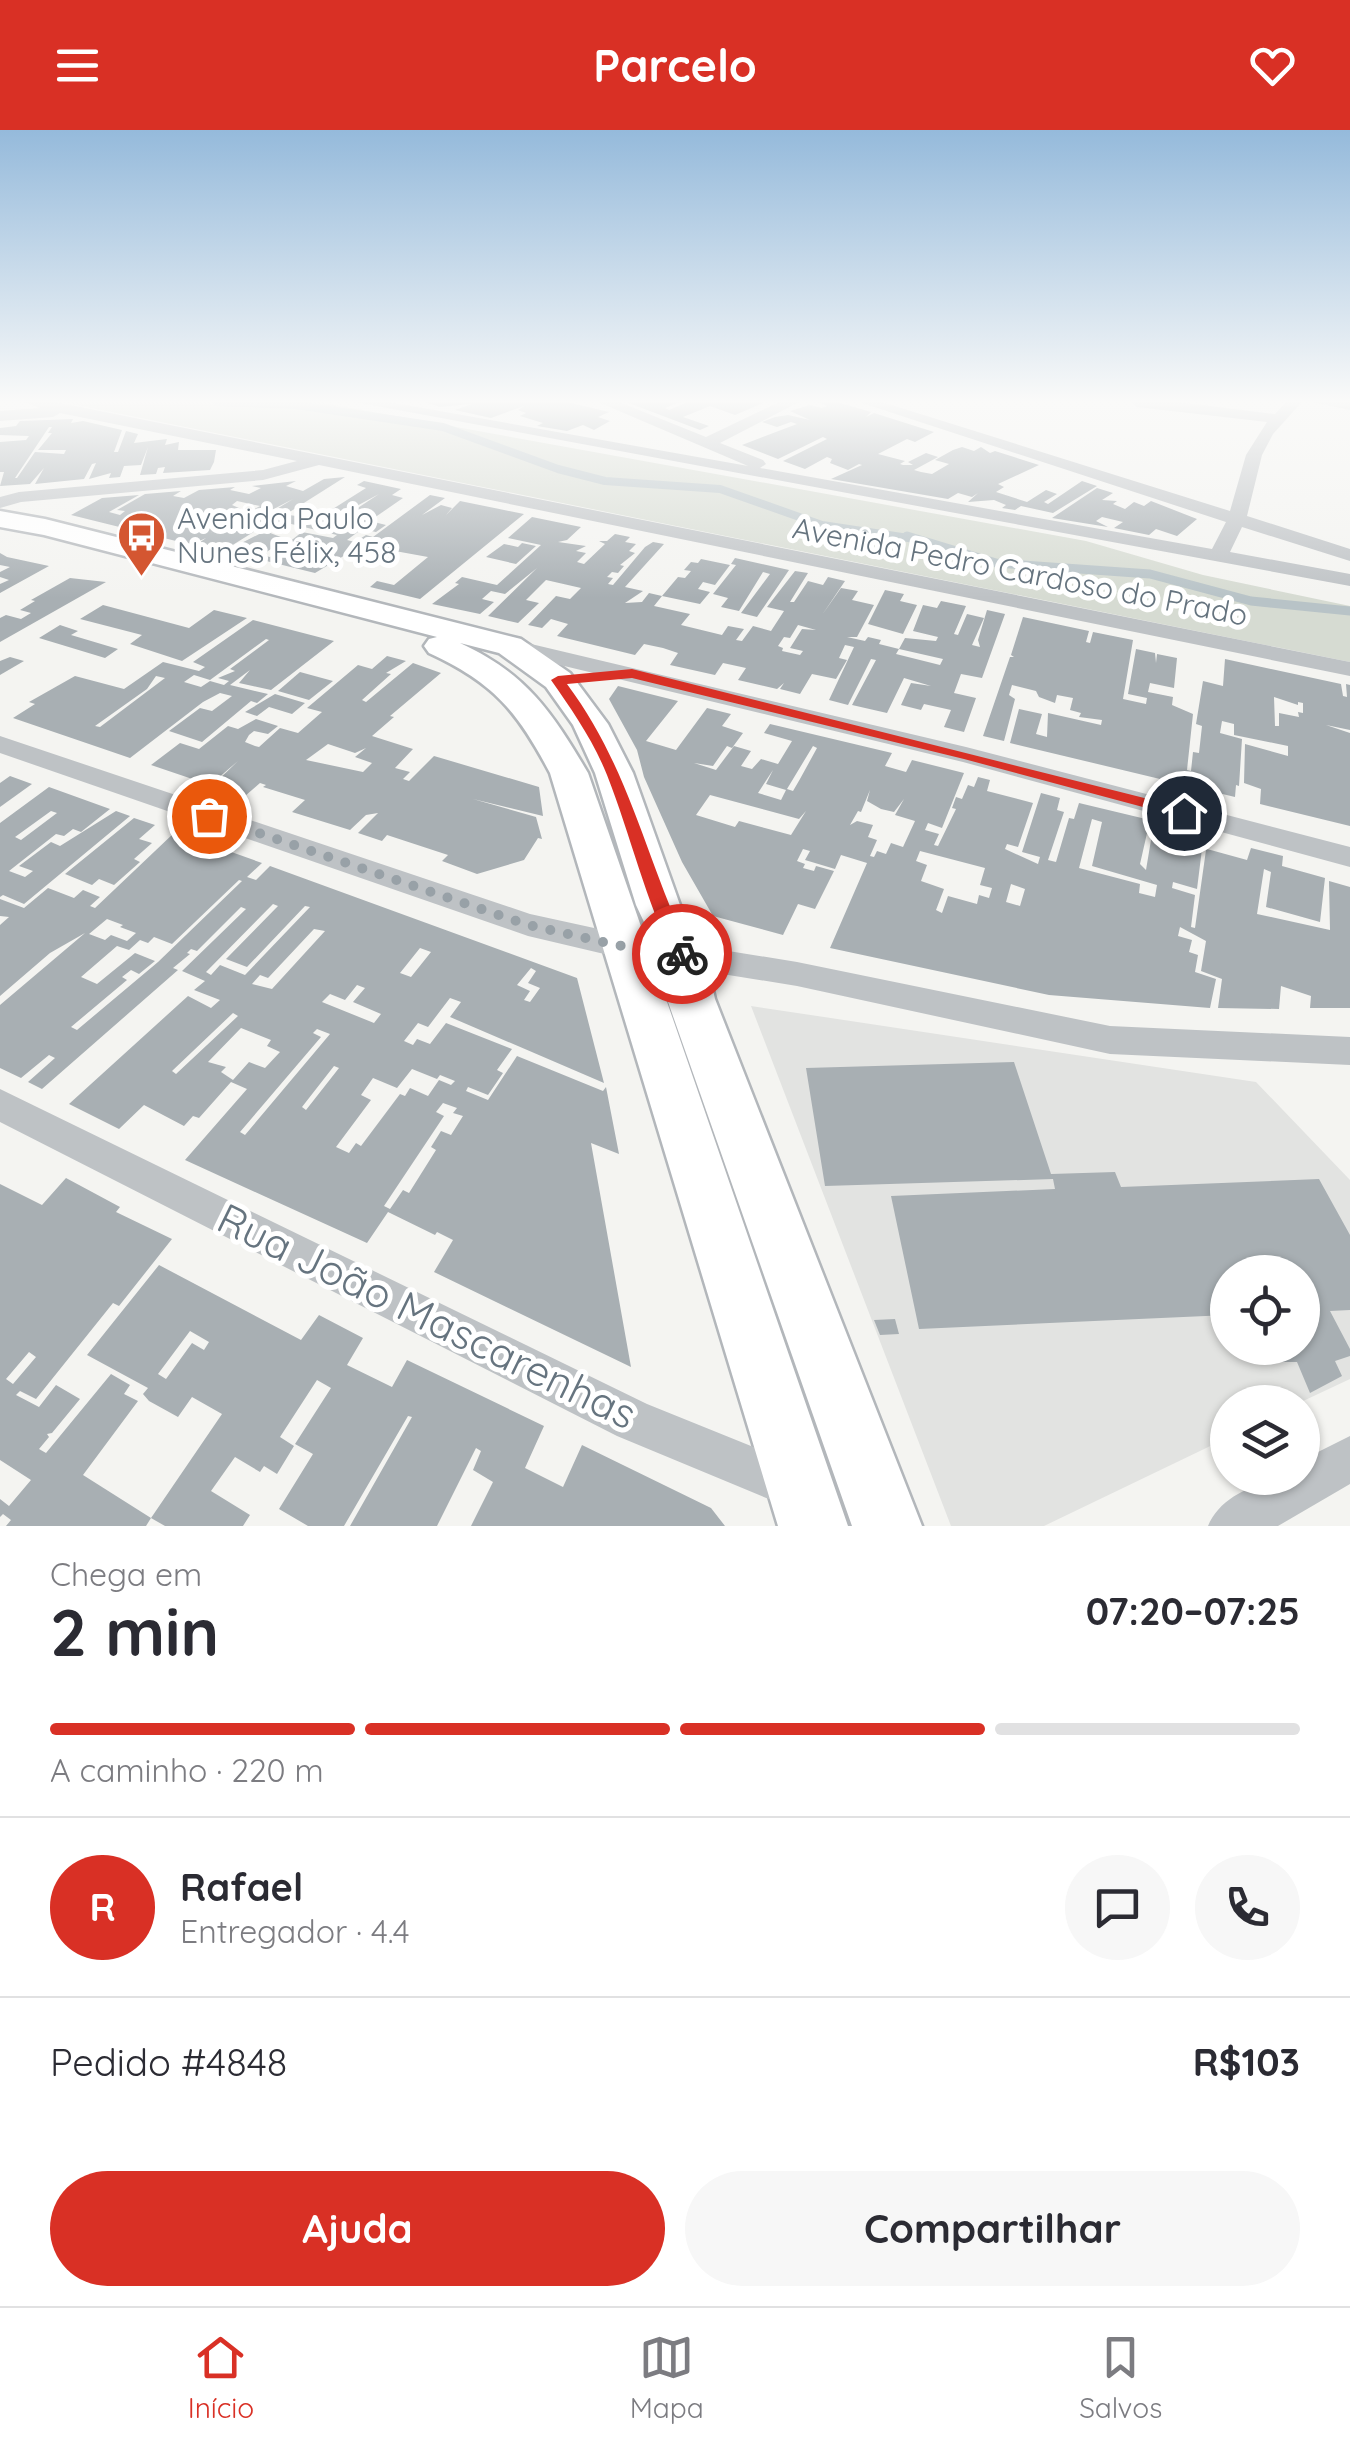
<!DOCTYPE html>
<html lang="pt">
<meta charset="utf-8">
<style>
:root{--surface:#fff;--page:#f7f7f7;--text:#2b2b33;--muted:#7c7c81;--line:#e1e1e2;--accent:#d93025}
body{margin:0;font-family:Quicksand,sans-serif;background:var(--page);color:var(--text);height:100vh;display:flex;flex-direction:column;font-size:38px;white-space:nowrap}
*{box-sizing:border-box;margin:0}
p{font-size:32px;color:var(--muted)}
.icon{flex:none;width:55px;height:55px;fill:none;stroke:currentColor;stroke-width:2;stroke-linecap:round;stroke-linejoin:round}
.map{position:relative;height:1396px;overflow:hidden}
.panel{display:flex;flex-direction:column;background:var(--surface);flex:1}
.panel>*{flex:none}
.tools{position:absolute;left:1210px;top:1125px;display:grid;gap:20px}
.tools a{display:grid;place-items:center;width:110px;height:110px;border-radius:50%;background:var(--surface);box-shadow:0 2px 8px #0004;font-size:50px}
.pin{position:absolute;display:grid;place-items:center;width:85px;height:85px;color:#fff;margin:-42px;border:5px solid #fff;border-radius:50%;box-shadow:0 2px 10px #0007}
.courier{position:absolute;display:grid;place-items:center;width:100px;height:100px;margin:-50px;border:8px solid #d93025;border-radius:50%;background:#fff;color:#222;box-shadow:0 2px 12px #0007}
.overview em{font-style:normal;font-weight:700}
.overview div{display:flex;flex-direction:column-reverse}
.overview{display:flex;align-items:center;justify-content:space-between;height:170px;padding:0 50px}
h1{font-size:65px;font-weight:700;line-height:75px}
.bar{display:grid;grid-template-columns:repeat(4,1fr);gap:15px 10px;align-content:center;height:120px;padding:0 50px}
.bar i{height:12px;border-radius:8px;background:var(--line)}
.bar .current{background:var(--accent)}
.bar p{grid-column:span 4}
.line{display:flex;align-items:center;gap:25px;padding:0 50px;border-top:2px solid var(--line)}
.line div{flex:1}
.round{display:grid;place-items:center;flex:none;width:105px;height:105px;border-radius:52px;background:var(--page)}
.cta{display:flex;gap:20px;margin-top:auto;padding:20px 50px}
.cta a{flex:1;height:115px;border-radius:60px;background:var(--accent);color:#fff;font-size:40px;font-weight:700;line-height:115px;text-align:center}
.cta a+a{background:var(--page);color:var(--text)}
header{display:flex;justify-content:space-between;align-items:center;height:130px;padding:0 50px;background:var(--accent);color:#fff;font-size:45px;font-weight:700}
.dock{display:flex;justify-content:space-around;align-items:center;height:140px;border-top:2px solid var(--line);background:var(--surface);font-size:28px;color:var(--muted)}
.dock a{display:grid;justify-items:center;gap:5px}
.dock .current{color:var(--accent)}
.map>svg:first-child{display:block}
.built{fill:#e2e3e1;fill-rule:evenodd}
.green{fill:#d6dbd2}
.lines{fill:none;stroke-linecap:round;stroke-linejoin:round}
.stream-far1{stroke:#b8c3c7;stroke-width:8}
.stream{stroke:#b8c3c7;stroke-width:9}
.building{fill:#a8afb3;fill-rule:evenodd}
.secondary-casing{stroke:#b3b7bb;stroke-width:5}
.minor{fill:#bec2c5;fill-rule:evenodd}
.secondary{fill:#fff;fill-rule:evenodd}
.route{fill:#d93025}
.done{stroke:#98a1a7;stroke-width:10;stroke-dasharray:0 18}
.labels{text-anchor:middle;stroke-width:10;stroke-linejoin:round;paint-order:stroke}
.far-poi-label{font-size:30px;fill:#66747f;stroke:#fff;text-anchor:start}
.far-street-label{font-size:30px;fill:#66747f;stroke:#fff}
.near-street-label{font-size:42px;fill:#66747f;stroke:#fff}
</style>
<header><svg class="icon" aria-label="menu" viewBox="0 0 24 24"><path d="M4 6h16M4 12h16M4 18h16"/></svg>Parcelo<svg class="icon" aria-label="heart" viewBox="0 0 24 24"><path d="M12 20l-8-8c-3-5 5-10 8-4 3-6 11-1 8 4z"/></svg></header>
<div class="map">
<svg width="1350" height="1396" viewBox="0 0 1350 1396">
<rect width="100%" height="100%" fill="#f4f4f1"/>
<path class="built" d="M751,876L1256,952L1350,1050V1249L1301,1272H1228L1227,1308L1044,1396H951ZM1228,1142H1302V1218H1228Z"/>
<polygon class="green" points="62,272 318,272 1086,411 1203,445 1350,476 1350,532"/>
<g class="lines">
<polyline class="stream-far1" points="217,272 296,275 443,297 558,339 605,351 720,359 822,395 915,409"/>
<polyline class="stream" points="907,406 996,433 1150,444 1251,471 1350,481"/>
</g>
<g class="building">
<polygon points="424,272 567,272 609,282 598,287 610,291 594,300 583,295 567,301 537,296 543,293 520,286 526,283 518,280 524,276 491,288 455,280 472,274 440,277"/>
<polygon points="626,272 680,272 665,278 669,280 687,272 765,272 735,285 710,276 683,287 709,296 700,300"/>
<polygon points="818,272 837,272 871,282 866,287 874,283 934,302 915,312 907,309 878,324 905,331 900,334 903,335 913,335 908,332 926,323 938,327 914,340 921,342 932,344 949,334 935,330 953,320 962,317 974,321 981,317 990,323 995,321 1039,335 998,354 1004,357 996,362 1027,372 1046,360 1057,364 1044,372 1048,374 1082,351 1097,356 1053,383 1021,376 1015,380 1002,378 1006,375 994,370 968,372 978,363 972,367 958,363 948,369 831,349 862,335 859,334 848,340 830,333 832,329 827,327 805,339 783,331 827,309 823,307 778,329 742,315 797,294 791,292 777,297 762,292 775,287 788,285 810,290 790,281 810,275 822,278 827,276"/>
<path d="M73,289L71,293L83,291L122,300L114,322H118L126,301L138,304L134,313L167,309L165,315L179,312L178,320H216L214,332L210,340L163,343L165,337L158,338L156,344L140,345L148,317L141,335L124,336L120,347L109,348L111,343L89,349L96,333L92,334L84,349L35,354L44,338L30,354L0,356L4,342H0V312L26,310L29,306L0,305V298L16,296L20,291ZM49,297H52L48,303H52L38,320H66L64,324L35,322L17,348H15Z"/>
<path d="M345,347L288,383L275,380L293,369L268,382L317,389L326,383L344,387L379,364L340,385L328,382L366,358L357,355L364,351L401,359L392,365L403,368L374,388H358L386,395L376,402L362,399L347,410L355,412L366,405L373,407L430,365L445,368L422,385L441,375L452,378L446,385L460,371L524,384L420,469L370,457L377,451L394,455L428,427L362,415L315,443L226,421L265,401L286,409L262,425L270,427L302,402L333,408L337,405L283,392L276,397L263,396L223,421L196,415L206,408L193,414L180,412L71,385L102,368L139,365L109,382L120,385L125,381L117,380L145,364L181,361L173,366L184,368L199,360L235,357L230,360L249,364L261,358L252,356L296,351L286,356L303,361L324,349ZM237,371L260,376L210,403L246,381L232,375Z"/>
<polygon points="1097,358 1113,363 1102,370 1117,371 1113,374 1125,379 1134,372 1144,376 1151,371 1197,389 1177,406 1156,399 1149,405 1114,398 1123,392 1102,387 1096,391 1108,397 1052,388"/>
<path d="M532,387L581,397L567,410L558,412L586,416L576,421L586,423L577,432L584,434L605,414L599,411H607L615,404L630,407L625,412L636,414L629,421L635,423L620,435L624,436L618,443L612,442L607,447L613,448L608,454L613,455L645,417L653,412L664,414L625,457L643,461L625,473L642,472L649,463L662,466L678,447L685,448L691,441L684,440L691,432L698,433L701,429L730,435L715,455L703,452L698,459L710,462L700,474L662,466L654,476L690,484L681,495L722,505L728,496L744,499L736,510L742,511L753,496L771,501L784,481L767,477L795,441L808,443L790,472H794L808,451L823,455L828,447L845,451L822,485L841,458L858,461L852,470L874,475L857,507H847L865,511L868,507L881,510L879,514L899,519L905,508L936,511L938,507L913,501L923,475L937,478L941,471L966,476L954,504L958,505L967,484L984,488L972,515L980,517L978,510L987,480L1005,484L982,548L961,544L954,563L976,568L964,602L944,597L951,580L924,574L921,580L901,575L911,553L931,556L904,548L887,583L852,575L876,530L871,529L848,575L829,570L854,517L845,515L839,528L847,530L836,549L812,544L800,564L780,559L784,553L777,559L738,550L746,538L723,533L715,545L670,535L678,523L663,518L644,514L635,525L557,506L568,494L551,489L542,498L528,495L556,466L570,469L581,458L546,450L526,470L539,473L518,493L488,486L537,438L505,464L491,461L482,469L494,472L480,484L432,474L459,454L455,453L462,447L497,455L541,415L508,408ZM798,495L816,500L802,499L790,518L803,521L800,525L782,521L783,518L778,516L784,507L790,508ZM899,519L943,529L940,535L896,524Z"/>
<polygon points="522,413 536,416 516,434 486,427 504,414 518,417"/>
<polygon points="0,423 7,427 49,436 0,463 0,454 9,450 0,447 0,442 10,437 0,435"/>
<polygon points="735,428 789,440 757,487 741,483 770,444 763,442 739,481 721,477 728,468 713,464 736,435 731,434"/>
<polygon points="70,448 106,452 0,512 0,488 6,485 21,489 31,483 20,480 35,471 31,470"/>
<polygon points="885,460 904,464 900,471 917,475 903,504 868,494"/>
<polygon points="103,475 189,498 214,480 247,488 182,531 130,514 142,505 80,489"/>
<path d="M1023,487L1089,501L1086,512L1090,513L1093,502L1133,510L1123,569L1146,574L1147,568L1128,564L1136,519L1155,523L1156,533L1157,524L1177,528L1174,558L1150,553L1148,562L1173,567L1172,575L1193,584L1187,640L1191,641L1193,622L1199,623L1202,596L1196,594L1203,551L1223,556L1225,529L1341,554L1343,566L1347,567L1346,554L1350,555V600L1326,595L1350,603V696L1260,674L1261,659L1244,653L1245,614L1288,626V616L1234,605V594L1222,591L1220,603L1242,609L1239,656L1236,655L1235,667L1010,613L1019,579L1042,584L1036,604L1047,607L1048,583L1101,595L1102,590L1079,587L1081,583L1070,580L1073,568L1057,565L1055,573L1039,567L1036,561L1012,555L1009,565L1015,569L1004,611L983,606L1010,527H1014L1011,525ZM1274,567L1298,575V572L1303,573V583L1298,582L1299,587L1279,583V596H1275Z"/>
<path d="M253,490L334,511L271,560L239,553L250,540L230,555L268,564L257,573L251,571L202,612L169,601L200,578L212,581L232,566L220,563L203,572L130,628L13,588L35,574L29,572L75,546L124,559L163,532L199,541L205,537L193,532ZM266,509L269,510L230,539L235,541L218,548L229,551L224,555L210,551L201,557L184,552L194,545L210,550ZM156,546L165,548L100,597L95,596L147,559Z"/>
<polygon points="60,495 78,501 71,505 118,519 105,528 39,508"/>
<path d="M387,526L406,531L386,543L391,544L362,570L366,572L413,533L441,543L390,586L394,587L372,606L413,619L395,638L410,642L403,649L409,651L434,626L539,657L543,686L473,669L536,687L542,709L538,708L524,730L477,744L442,731L448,725L387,705L382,711L358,703L378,683L366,685L350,700L292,682L305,670L263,657L266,655L260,653L245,666L213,655L238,631L210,655L151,635L180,613L199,619L228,596L238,599L256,589L278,596L268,604L254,601L249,605L245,612L255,616L259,617L280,598L298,603L322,582L307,578L358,535L372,539ZM328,614L355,623L366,618L355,627L372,633L363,642L306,630Z"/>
<polygon points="10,527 24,531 0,545 0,531"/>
<polygon points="300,542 333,551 309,570 278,561"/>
<path d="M618,556L678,571L646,611L676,620L707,578L731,584L722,596L743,603L732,618L727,616L713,636L694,633L716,640L734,616L751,621L741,636L752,639L761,629L778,634L792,611L764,603L770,594L892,623L885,636L906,642L912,630L964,643L942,698L928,693L925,700L939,704L934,715L938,716L956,679L952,678L956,667L962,669L968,655L974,657L978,647L990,650L987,661L1033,673L1018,717L1007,714L1005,719L1038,734L1040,727L1022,722L1041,663L1060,668L1057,680L1064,682L1048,730L1056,732L1069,688L1074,689L1079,673L1150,690L1140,734L1146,740L1152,704L1179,712L1180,699L1209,706L1207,719L1247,730L1251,718L1283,726L1282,736L1325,748L1320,792L1266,777L1271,742L1264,739L1257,784L1330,800L1329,751L1350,757V878H1310L1311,866L1281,856L1279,879L1218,878L1222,849L1201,841L1206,811L1180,797L1178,806L1192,810L1189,822L1198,825L1195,842L1216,849L1210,878L1049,865L830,818L867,733L841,725L835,739L805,730L810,721L803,719L797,731L805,734L803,738L814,741L816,736L834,741L815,779L798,774L783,805L713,786L682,732L644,647L637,620L609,569ZM813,616L817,618L800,649L793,661L787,659ZM773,640L766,654L786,660L781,670L758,663ZM870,660L867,671L881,679L894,682L904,669L895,685L915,691L903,717L891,713L886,724L877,721L874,727L870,726L877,710L868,707L873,695L857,691L850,695L858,681L861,682ZM710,665L799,689L806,681L791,705L739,691L735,697L696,685ZM1092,689L1102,692L1092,736L1157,755L1155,767L1139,763L1140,754L1079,738ZM1202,719L1206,720L1195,798L1191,797L1195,765L1172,758L1173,752L1197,759ZM920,721L985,738L980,755L992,758L989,768L979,765L977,774L948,766L942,783L936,780L944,759L921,751L927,735L916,731ZM1011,754L1025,759L1020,776L1006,772Z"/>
<polygon points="275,564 305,573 292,584 269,577 257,586 245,582"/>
<polygon points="10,646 32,654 0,677 0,653"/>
<path d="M49,657L110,679L81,702L73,699L64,706L56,704L9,741L25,747L33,741L19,736L51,712L60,716L116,681L130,686L24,774L3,765L0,767V693ZM51,681L57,683L21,710L15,707Z"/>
<polygon points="134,688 155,695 139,709 152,713 134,729 140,732 114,755 99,749 92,755 65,744"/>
<path d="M175,702L262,733L247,747L256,750L270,736L577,848L604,953L450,887L461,872L450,868L428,897L418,893L404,911L413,915L417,909L430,914L446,893L512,919L497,940L503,943L488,965L468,957L466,961L488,970L517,926L603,961L606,957L619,1024L591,1013L631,1237L434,1142L453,1110L437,1102L435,1105L388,1082L367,1113L185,1030L247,959L231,952L199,988L193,986L184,996L144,975L119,999L69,974L188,866L211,878L220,870L194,860L205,851L182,841L246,779L241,777L197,821L191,819L187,823L190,824L173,838L178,840L42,959L28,952L55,928L49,925L21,948L0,938V875L85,803L50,823L0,866V795L9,787L0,786V769L24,778L48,758L74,768L83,760L100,767L90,776L95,778ZM239,750L242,751L158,832L77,900L71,897L127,850L122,847L131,840L139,844L155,831L135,823L97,854L81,847L117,816L129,820L140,810L148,813L154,807L172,814ZM273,774L278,776L226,829L247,837L305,776L310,777L245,845L220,835L211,845L206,842ZM107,789L123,795L120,797L136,803L127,811L111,805L105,810L89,804ZM314,799L325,801L272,859L252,854L260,845L268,848ZM420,818L431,822L411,847L400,843ZM531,838L536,841L528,853L540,858L530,872L524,870L530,861L517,855ZM357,855L365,858L353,872L381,884L374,893L322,872L330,864L345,870ZM233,883L238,886L176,944L172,941ZM241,898L271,910L267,916L280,922L265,938L249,932L233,950L221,942L226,937L208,932ZM317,899L330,904L245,1005L240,1002L321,907L313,903ZM334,936L339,938L306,980L302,977ZM412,939L437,949L440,945L455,951L451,955L439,950L428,966L410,958L405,966L400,964L361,1016L356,1013L349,1023L336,1017L371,970L361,965L373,948L397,958ZM443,973L457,978L453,983L463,986L451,1005L441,1001L431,1017L436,1020L409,1063L403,1060L390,1079L384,1076L444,986L436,982Z"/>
<polygon points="1014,932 1051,1044 1115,1042 1121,1057 1319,1049 1350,1105 1350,1180 1330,1181 1350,1219 1350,1226 1335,1231 1342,1246 1310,1263 1297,1232 1276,1232 1270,1218 1302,1218 1302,1142 1228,1142 1228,1185 919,1199 891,1066 1055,1059 1053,1049 825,1056 806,938"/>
<path d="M66,1048L120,1077L116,1082L172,1109L119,1176L113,1173L36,1269L20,1261L16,1265L39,1277L56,1255L80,1269L52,1303L47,1304L49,1307L39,1319L46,1323L111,1244L130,1255L124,1264L138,1271L83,1345L151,1388L146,1396H6L11,1390L3,1384L0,1387V1369L9,1376L31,1350L0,1330V1054L42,1075ZM29,1222L36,1227L13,1254L6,1249Z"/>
<path d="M159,1135L301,1210L319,1185L363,1208L347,1235L392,1257L407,1230L544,1296L525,1338L563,1357L582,1315L711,1378L725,1396H471L493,1352L473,1340L481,1321L476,1318L437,1396H350L412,1287L408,1286L344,1396H308L279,1379L313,1324L295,1314L331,1258L317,1250L280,1307L294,1316L277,1344L264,1336L260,1342L235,1327L211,1361L250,1385L243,1396H165L151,1388L222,1284L192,1267L178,1287L149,1271L143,1264L148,1258L87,1225ZM190,1201L209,1212L204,1220L192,1213L166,1249L158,1244Z"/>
<polygon points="895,1189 899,1204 880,1205 874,1190"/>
</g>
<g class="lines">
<defs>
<path id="secondary" d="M0,381L45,389L521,509L570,543L608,594L633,643L680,775L705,824L715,869L922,1396H852L667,869L659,824L636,775L595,643L573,595L546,557L499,523L460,513C526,543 552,582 588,643L848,1396H778L550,643C517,581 494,553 429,523L424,516L429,509L437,507L44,405L0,397Z"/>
</defs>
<use href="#secondary" class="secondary-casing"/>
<g class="minor">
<polygon points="24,272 55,272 1350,532 1350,546 319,335 263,350 21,372 0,378 0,367 19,362 263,340 297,331 60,283 53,287 0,291 0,281 40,278"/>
<polygon points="355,272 389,272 748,336 598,272 619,272 706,307 779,272 799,272 720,313 763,330 766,334 760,338 1212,419 1226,392 859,272 882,272 1230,381 1246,325 1267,292 1137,277 1130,272 1178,272 1275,284 1286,272 1302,272 1273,304 1262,325 1247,386 1350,419 1350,431 1242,397 1230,422 1350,444 1350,456"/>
<polygon points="1312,272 1350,272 1350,280"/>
<polygon points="510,509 966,617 1350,717 1350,737 963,632 502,521 499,516"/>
<polygon points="0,606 530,784 617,803 797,832 1110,896 1350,907 1350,935 1110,924 797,856 617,827 528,806 0,623"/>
<polygon points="0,959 647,1274 783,1329 796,1324 812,1331 819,1347 812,1363 783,1375 617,1306 0,992"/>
<path d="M1350,1306V1354L1278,1396H1208C1222,1362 1268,1348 1302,1348V1330Z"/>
</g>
<use href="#secondary" class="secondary"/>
</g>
<linearGradient id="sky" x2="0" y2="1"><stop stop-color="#95badb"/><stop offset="0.58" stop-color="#fafaf9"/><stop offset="1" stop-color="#fafaf9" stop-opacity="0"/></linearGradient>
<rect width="1350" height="468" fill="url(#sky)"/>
<path class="route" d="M632,539L1184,678L1192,683L1184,688L964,629L632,548L567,554C631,640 645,729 691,824L682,831L675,829C645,770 631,706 607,645C593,610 572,580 551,550L558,546Z"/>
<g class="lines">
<polyline class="done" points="209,686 528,795 616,815 682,824"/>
</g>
<defs>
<symbol id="bus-pin" viewBox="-11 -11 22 30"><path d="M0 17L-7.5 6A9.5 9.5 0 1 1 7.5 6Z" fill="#d45631" stroke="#fff"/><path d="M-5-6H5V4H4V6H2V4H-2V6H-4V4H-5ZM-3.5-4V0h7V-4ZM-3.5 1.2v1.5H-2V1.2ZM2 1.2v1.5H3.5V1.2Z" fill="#fff"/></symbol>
</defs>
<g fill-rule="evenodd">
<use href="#bus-pin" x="114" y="378" width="55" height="75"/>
</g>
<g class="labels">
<g class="far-poi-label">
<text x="177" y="399">Avenida Paulo<tspan x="177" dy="34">Nunes Félix, 458</tspan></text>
</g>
<g class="far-street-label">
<text transform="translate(1020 442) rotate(11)" y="10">Avenida Pedro Cardoso do Prado</text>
</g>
<g class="near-street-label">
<text transform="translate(427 1186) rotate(26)" y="15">Rua João Mascarenhas</text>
</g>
</g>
</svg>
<div class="tools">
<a><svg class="icon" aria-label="locate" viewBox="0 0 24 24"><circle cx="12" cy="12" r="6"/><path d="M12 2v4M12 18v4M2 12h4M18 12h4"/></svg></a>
<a><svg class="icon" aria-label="layers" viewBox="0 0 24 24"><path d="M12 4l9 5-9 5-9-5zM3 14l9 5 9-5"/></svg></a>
</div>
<div class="pin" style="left:209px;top:686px;background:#ea580c"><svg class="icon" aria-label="bag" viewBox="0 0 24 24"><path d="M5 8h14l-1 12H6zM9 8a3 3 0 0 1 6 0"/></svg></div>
<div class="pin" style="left:1184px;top:683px;background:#1f2937"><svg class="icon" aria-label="home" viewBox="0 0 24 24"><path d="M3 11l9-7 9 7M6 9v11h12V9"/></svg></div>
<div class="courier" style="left:682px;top:824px"><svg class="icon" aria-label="bike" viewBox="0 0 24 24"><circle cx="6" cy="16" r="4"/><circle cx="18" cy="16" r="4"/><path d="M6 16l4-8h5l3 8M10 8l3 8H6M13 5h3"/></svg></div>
</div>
<section class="panel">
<div class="overview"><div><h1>2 min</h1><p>Chega em</p></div><em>07:20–07:25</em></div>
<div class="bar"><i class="current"></i><i class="current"></i><i class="current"></i><i></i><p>A caminho · 220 m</p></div>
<div class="line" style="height:180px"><b class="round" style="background:var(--accent);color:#fff">R</b><div><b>Rafael</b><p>Entregador · 4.4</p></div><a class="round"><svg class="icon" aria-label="chat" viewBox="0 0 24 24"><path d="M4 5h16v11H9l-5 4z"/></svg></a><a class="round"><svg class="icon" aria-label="phone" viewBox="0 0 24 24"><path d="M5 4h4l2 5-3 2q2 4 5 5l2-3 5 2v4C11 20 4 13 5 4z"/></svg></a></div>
<div class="line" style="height:130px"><div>Pedido #4848</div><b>R$103</b></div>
<div class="cta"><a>Ajuda</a><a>Compartilhar</a></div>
</section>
<nav class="dock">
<a class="current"><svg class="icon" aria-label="home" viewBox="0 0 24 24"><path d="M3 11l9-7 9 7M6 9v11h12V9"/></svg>Início</a>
<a><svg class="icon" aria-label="map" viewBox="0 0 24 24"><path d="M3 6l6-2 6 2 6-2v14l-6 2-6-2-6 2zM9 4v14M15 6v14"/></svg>Mapa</a>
<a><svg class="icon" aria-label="saved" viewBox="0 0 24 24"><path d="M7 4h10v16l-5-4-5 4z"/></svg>Salvos</a>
</nav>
